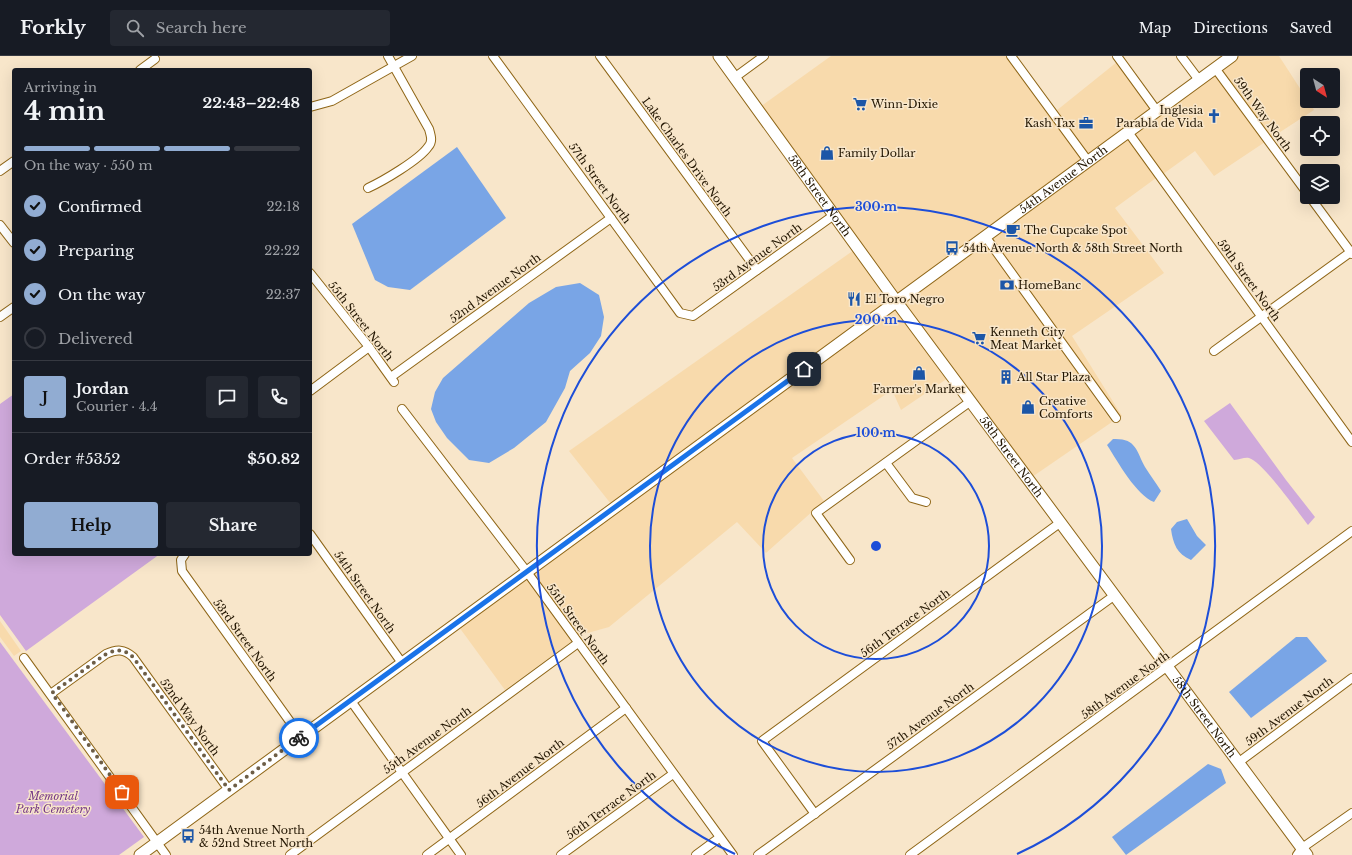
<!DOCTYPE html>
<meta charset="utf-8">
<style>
:root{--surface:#171b24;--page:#242831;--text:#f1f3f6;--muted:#9ea1a6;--line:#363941;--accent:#91acd2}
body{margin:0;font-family:"Libre Baskerville",serif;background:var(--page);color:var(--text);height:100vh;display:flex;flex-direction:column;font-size:15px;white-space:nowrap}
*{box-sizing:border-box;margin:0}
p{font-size:13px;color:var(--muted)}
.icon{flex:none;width:22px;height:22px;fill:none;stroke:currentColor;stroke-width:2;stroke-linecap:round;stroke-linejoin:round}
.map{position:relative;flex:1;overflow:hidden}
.side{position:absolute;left:12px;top:12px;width:300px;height:488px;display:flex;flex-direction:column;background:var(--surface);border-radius:4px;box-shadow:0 4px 16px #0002}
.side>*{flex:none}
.needle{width:26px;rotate:144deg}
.buttons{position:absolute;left:1300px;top:12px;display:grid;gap:8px}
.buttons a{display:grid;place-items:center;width:40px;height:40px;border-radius:4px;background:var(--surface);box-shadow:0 4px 16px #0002;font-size:20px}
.pin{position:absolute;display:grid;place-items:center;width:34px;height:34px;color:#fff;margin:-17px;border-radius:8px;box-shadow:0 2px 6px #0006}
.courier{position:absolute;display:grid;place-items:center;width:40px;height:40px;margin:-20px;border:3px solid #1a73e8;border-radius:50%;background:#fff;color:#222;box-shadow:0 1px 5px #0007}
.headline em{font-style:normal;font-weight:700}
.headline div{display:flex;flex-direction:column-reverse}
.headline{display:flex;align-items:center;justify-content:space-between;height:68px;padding:0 12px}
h1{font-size:26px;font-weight:700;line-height:30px}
.bar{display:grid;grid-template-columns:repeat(4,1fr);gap:6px 4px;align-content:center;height:48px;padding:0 12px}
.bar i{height:5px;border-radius:3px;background:var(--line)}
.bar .current{background:var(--accent)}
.bar p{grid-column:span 4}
.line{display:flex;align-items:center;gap:10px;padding:0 12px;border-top:1px solid var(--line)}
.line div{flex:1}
.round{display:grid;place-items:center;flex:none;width:42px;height:42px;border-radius:4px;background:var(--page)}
ol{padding:0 12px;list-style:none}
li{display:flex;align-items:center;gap:12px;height:44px}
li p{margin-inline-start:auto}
li .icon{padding:4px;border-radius:50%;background:var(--accent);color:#111;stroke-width:4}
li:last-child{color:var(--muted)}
li i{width:22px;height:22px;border:2px solid var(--line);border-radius:50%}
.cta{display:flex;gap:8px;margin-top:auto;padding:8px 12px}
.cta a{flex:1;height:46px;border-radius:4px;background:var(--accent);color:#111;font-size:16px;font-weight:700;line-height:46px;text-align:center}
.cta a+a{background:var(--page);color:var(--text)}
header{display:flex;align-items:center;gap:24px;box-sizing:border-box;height:56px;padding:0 20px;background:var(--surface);border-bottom:1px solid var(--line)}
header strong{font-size:19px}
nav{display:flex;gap:22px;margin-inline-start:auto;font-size:14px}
.search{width:280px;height:36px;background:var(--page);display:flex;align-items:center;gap:10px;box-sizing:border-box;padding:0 14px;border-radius:4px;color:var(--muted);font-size:15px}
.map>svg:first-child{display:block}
.built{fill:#f8daac}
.green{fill:#cfa9db}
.water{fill:#79a5e6}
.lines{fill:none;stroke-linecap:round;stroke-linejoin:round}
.street-casing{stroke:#8f6617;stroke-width:10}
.secondary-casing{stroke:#8f6617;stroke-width:13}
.street{stroke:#fff;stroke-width:8}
.secondary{stroke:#fff;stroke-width:11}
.done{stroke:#6d5e47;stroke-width:4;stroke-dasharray:0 7.2}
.route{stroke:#1a73e8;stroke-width:5}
.ring{fill:none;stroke:#1d4ed8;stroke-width:2}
.labels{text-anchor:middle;stroke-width:3;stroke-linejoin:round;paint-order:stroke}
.poi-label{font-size:11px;fill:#221501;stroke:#f8e6ca;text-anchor:start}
.street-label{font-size:11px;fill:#221501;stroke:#f8e6ca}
.park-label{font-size:11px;font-style:italic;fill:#743786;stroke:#f8e6ca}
.centre{fill:#1d4ed8;stroke:#f8e6ca;stroke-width:2}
.ring-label{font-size:12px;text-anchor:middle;font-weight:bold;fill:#1d4ed8;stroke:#f8e6ca;stroke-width:3;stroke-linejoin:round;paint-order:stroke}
</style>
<header>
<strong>Forkly</strong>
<div class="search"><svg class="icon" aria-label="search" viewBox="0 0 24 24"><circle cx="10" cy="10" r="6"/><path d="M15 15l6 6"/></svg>Search here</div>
<nav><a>Map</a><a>Directions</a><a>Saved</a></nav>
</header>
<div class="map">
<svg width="1352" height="799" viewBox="0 0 1352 799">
<rect width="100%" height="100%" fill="#f8e6ca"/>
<g class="built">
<polygon points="831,0 1007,0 1082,104 897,239 760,51"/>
<polygon points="1239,0 1279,0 1314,54 1271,82 1221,13"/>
<polygon points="1117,6 1151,54 1089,99 1056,55"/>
<polygon points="1215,18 1265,86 1214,120 1195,95 1163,118 1134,77"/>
<polygon points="1127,82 1156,122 1115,152 1164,217 1072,280 1122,360 1119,362 991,181"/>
<polygon points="985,186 1112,366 1032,421 902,246"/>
<polygon points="854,194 891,244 611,448 569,395"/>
<polygon points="896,251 948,322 901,354 892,334 792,402 824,445 766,497 737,466 609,571 577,580 532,517"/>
<polygon points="526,521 572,585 505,634 459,571"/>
<polygon points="0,565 21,595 14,600 0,581"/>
</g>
<g class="green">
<polygon points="14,338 14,498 160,498 26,595 0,559 0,348"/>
<path d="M1230,347L1286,424L1315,461L1308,469C1297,455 1264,407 1249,402C1244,401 1240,404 1234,404L1204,365Z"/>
<polygon points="0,586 144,781 119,799 0,799"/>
</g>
<g class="water">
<polygon points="457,91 506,162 410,234 388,231 375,224 352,168"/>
<polygon points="580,227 599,239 604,261 601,280 590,297 570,315 565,332 546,366 514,392 489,407 469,404 447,382 436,366 431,353 435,336 443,322 529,247 556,231"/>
<path d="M1113,383C1136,382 1136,394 1145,411C1150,419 1156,427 1161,435L1154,446C1136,439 1118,406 1107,389Z"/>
<path d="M1187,463L1197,480L1206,489L1191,504C1177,498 1173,488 1171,473L1177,466Z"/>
<polygon points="1296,581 1307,581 1327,605 1251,662 1229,636"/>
<polygon points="1208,708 1221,713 1226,727 1126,799 1112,781"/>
</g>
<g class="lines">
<defs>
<g id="street">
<polyline points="493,0 680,257 693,260 834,159"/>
<polyline points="600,0 757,214"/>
<polyline points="1011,0 1088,105"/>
<polyline points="1117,0 1157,55"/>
<polyline points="1181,0 1199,24"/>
<polyline points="1215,12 1307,137"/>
<polyline points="140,14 155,3"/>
<polyline points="734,22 764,0"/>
<polyline points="310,51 332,45 412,0"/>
<polyline points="1128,76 1352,386"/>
<polyline points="0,115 14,105"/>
<path d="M368,132C383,125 419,104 428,91C433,86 431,80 429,73L388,0"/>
<polyline points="1310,141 1352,198"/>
<polyline points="0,169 14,187"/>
<polyline points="985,180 1116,362"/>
<polyline points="310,217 369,291 394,326"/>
<polyline points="0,261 14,251"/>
<polyline points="1214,295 1352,195"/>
<polyline points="391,321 611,162"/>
<polyline points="310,335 369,291"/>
<polyline points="402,353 527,516 733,799"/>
<polyline points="886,407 912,442 926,446"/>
<polyline points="310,478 402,607"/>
<polyline points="185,498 181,504 182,515 301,681"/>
<polyline points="850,504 816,457 971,345"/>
<polyline points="24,602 166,799"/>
<path d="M52,637L106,598C117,593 124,593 133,601L229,734"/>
<polyline points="351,645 461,799"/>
<polyline points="1239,706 1352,622"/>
<polyline points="815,758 762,685 1061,466"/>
<polyline points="290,799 578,587"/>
<polyline points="427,799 626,652"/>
<polyline points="561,799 673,718"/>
<polyline points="696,799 719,782"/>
<polyline points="758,799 1115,539"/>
<polyline points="910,799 1352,475"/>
<polyline points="1297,799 1302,792 1352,757"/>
</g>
<g id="secondary">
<path id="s1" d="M719,0L896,245L1307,799"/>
<path id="s2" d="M140,799L1232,0"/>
</g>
</defs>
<use href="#street" class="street-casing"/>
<use href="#secondary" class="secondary-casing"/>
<use href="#street" class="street"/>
<use href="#secondary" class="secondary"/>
</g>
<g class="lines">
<path class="done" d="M122,736L52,637L106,598C117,593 124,593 133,601L229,734L299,682"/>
<polyline class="route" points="299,682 804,313"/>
</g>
<g class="ring">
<circle cx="876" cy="490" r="113"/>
<circle cx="876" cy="490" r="226"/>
<path d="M735 798A339 339 0 1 1 1017 798"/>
</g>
<defs>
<symbol id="supermarket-bare" viewBox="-9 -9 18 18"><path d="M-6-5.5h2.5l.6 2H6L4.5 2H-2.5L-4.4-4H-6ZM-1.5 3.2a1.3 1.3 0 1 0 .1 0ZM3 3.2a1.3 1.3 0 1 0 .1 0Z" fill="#1c56a7" stroke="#f8e6ca" stroke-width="2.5" paint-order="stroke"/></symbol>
<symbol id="church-bare" viewBox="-9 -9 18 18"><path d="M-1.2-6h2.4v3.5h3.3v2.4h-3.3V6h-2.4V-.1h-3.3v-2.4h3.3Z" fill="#1c56a7" stroke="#f8e6ca" stroke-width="2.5" paint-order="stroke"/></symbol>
<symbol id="office-bare" viewBox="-9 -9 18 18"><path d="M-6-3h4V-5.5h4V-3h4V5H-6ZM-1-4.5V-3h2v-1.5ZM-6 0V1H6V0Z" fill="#1c56a7" stroke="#f8e6ca" stroke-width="2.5" paint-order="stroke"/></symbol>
<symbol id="shop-bare" viewBox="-9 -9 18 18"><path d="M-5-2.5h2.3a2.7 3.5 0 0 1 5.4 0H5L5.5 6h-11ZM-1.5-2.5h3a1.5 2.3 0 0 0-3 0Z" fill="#1c56a7" stroke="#f8e6ca" stroke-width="2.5" paint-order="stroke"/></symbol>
<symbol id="cafe-bare" viewBox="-9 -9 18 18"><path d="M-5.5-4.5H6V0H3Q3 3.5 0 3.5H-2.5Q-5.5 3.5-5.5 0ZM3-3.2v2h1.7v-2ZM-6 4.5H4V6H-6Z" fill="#1c56a7" stroke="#f8e6ca" stroke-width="2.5" paint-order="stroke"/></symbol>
<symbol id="bus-bare" viewBox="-9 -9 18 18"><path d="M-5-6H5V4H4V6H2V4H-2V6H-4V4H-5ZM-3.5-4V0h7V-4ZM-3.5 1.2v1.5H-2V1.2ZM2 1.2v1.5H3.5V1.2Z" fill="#1c56a7" stroke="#f8e6ca" stroke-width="2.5" paint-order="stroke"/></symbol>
<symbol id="bank-bare" viewBox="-9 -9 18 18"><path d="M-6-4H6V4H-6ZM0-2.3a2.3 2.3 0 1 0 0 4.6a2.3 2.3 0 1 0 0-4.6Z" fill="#1c56a7" stroke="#f8e6ca" stroke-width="2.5" paint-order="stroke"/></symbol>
<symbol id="restaurant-bare" viewBox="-9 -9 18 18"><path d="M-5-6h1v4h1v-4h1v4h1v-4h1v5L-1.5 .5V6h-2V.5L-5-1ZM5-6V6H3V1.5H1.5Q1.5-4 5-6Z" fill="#1c56a7" stroke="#f8e6ca" stroke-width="2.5" paint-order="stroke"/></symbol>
<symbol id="building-bare" viewBox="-9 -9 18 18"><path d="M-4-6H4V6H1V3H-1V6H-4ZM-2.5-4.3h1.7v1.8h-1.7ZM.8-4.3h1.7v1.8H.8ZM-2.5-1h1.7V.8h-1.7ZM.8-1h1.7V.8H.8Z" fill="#1c56a7" stroke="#f8e6ca" stroke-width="2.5" paint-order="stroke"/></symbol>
</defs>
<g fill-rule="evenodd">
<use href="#supermarket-bare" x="850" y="38" width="20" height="20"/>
<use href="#church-bare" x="1204" y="50" width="20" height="20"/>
<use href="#office-bare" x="1076" y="57" width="20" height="20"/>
<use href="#shop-bare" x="817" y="87" width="20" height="20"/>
<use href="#cafe-bare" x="1003" y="164" width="20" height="20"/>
<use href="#bus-bare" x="942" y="182" width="20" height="20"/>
<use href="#bank-bare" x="997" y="219" width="20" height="20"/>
<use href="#restaurant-bare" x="844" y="233" width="20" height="20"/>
<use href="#supermarket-bare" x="969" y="272" width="20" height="20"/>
<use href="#shop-bare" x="909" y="307" width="20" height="20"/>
<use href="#building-bare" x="996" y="311" width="20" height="20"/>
<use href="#shop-bare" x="1018" y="341" width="20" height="20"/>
<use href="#bus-bare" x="178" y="770" width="20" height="20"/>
</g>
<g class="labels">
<g class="poi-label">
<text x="871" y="52">Winn-Dixie</text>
<text x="1203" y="58" text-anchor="end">Inglesia<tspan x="1203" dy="13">Parabla de Vida</tspan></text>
<text x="1075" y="71" text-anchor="end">Kash Tax</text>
<text x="838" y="101">Family Dollar</text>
<text x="1024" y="178">The Cupcake Spot</text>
<text x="963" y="196">54th Avenue North &amp; 58th Street North</text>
<text x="1018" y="233">HomeBanc</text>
<text x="865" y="247">El Toro Negro</text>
<text x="990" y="280">Kenneth City<tspan x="990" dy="13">Meat Market</tspan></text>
<text x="1017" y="325">All Star Plaza</text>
<text x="919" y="337" text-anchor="middle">Farmer's Market</text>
<text x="1039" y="349">Creative<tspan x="1039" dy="13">Comforts</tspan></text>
<text x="199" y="778">54th Avenue North<tspan x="199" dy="13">&amp; 52nd Street North</tspan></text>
</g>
<g class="street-label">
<text transform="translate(1263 58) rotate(54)" y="4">59th Way North</text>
<text transform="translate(687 101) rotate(54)" y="4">Lake Charles Drive North</text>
<text dy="4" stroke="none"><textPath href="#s2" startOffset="1144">54th Avenue North</textPath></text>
<text transform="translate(600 127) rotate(54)" y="4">57th Street North</text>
<text dy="4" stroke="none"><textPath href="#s1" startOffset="172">58th Street North</textPath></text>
<text transform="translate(757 201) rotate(-36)" y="4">53rd Avenue North</text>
<text transform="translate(1249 224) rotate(54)" y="4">59th Street North</text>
<text transform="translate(495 232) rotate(-36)" y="4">52nd Avenue North</text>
<text transform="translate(361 265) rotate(52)" y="4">55th Street North</text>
<text dy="4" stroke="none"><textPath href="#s1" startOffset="496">58th Street North</textPath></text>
<text transform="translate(365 536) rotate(55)" y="4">54th Street North</text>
<text transform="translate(905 567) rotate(-36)" y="4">56th Terrace North</text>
<text transform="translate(578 568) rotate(54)" y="4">55th Street North</text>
<text transform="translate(245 584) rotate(54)" y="4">53rd Street North</text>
<text transform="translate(1125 629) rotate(-36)" y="4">58th Avenue North</text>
<text transform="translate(1289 655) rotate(-37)" y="4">59th Avenue North</text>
<text transform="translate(930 660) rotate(-36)" y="4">57th Avenue North</text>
<text transform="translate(190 661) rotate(54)" y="4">52nd Way North</text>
<text dy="4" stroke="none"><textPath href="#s1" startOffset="820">58th Street North</textPath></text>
<text transform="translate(427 684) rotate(-36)" y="4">55th Avenue North</text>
<text transform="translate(520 717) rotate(-37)" y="4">56th Avenue North</text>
<text transform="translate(611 749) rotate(-36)" y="4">56th Terrace North</text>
</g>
<g class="park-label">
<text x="53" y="744">Memorial<tspan x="53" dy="13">Park Cemetery</tspan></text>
</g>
</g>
<circle cx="876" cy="490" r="6" class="centre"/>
<g class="ring-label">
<text x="876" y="155">300 m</text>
<text x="876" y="268">200 m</text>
<text x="876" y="381">100 m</text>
</g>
</svg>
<div class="buttons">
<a><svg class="needle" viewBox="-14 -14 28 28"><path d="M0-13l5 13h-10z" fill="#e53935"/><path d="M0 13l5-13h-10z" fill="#9ea1a6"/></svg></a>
<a><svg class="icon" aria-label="locate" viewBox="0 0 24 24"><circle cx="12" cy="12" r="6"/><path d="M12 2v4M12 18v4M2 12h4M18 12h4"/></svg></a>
<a><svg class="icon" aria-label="layers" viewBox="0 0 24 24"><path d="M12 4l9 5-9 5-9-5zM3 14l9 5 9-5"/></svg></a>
</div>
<div class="pin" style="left:122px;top:736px;background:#ea580c"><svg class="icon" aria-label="bag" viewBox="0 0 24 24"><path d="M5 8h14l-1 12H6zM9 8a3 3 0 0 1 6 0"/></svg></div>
<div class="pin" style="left:804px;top:313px;background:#1f2937"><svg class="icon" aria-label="home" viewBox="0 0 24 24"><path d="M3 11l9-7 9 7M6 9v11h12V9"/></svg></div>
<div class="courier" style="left:299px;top:682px"><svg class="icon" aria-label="bike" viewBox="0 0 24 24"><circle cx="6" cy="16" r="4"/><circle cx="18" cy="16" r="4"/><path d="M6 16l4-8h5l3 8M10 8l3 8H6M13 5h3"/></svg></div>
<section class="side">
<div class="headline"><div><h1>4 min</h1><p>Arriving in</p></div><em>22:43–22:48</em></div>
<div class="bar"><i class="current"></i><i class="current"></i><i class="current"></i><i></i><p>On the way · 550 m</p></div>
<ol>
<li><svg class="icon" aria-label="check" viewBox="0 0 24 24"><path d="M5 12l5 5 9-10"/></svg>Confirmed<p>22:18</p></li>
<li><svg class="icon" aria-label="check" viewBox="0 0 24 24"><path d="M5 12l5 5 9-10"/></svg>Preparing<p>22:22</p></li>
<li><svg class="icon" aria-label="check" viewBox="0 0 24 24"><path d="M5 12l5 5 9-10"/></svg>On the way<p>22:37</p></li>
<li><i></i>Delivered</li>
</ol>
<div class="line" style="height:72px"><b class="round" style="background:var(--accent);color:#111">J</b><div><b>Jordan</b><p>Courier · 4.4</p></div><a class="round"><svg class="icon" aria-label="chat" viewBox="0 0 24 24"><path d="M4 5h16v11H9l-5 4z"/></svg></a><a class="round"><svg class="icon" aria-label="phone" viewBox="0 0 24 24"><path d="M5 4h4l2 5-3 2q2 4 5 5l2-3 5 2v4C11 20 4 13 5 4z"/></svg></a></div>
<div class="line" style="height:52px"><div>Order #5352</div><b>$50.82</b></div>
<div class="cta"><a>Help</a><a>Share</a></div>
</section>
</div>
